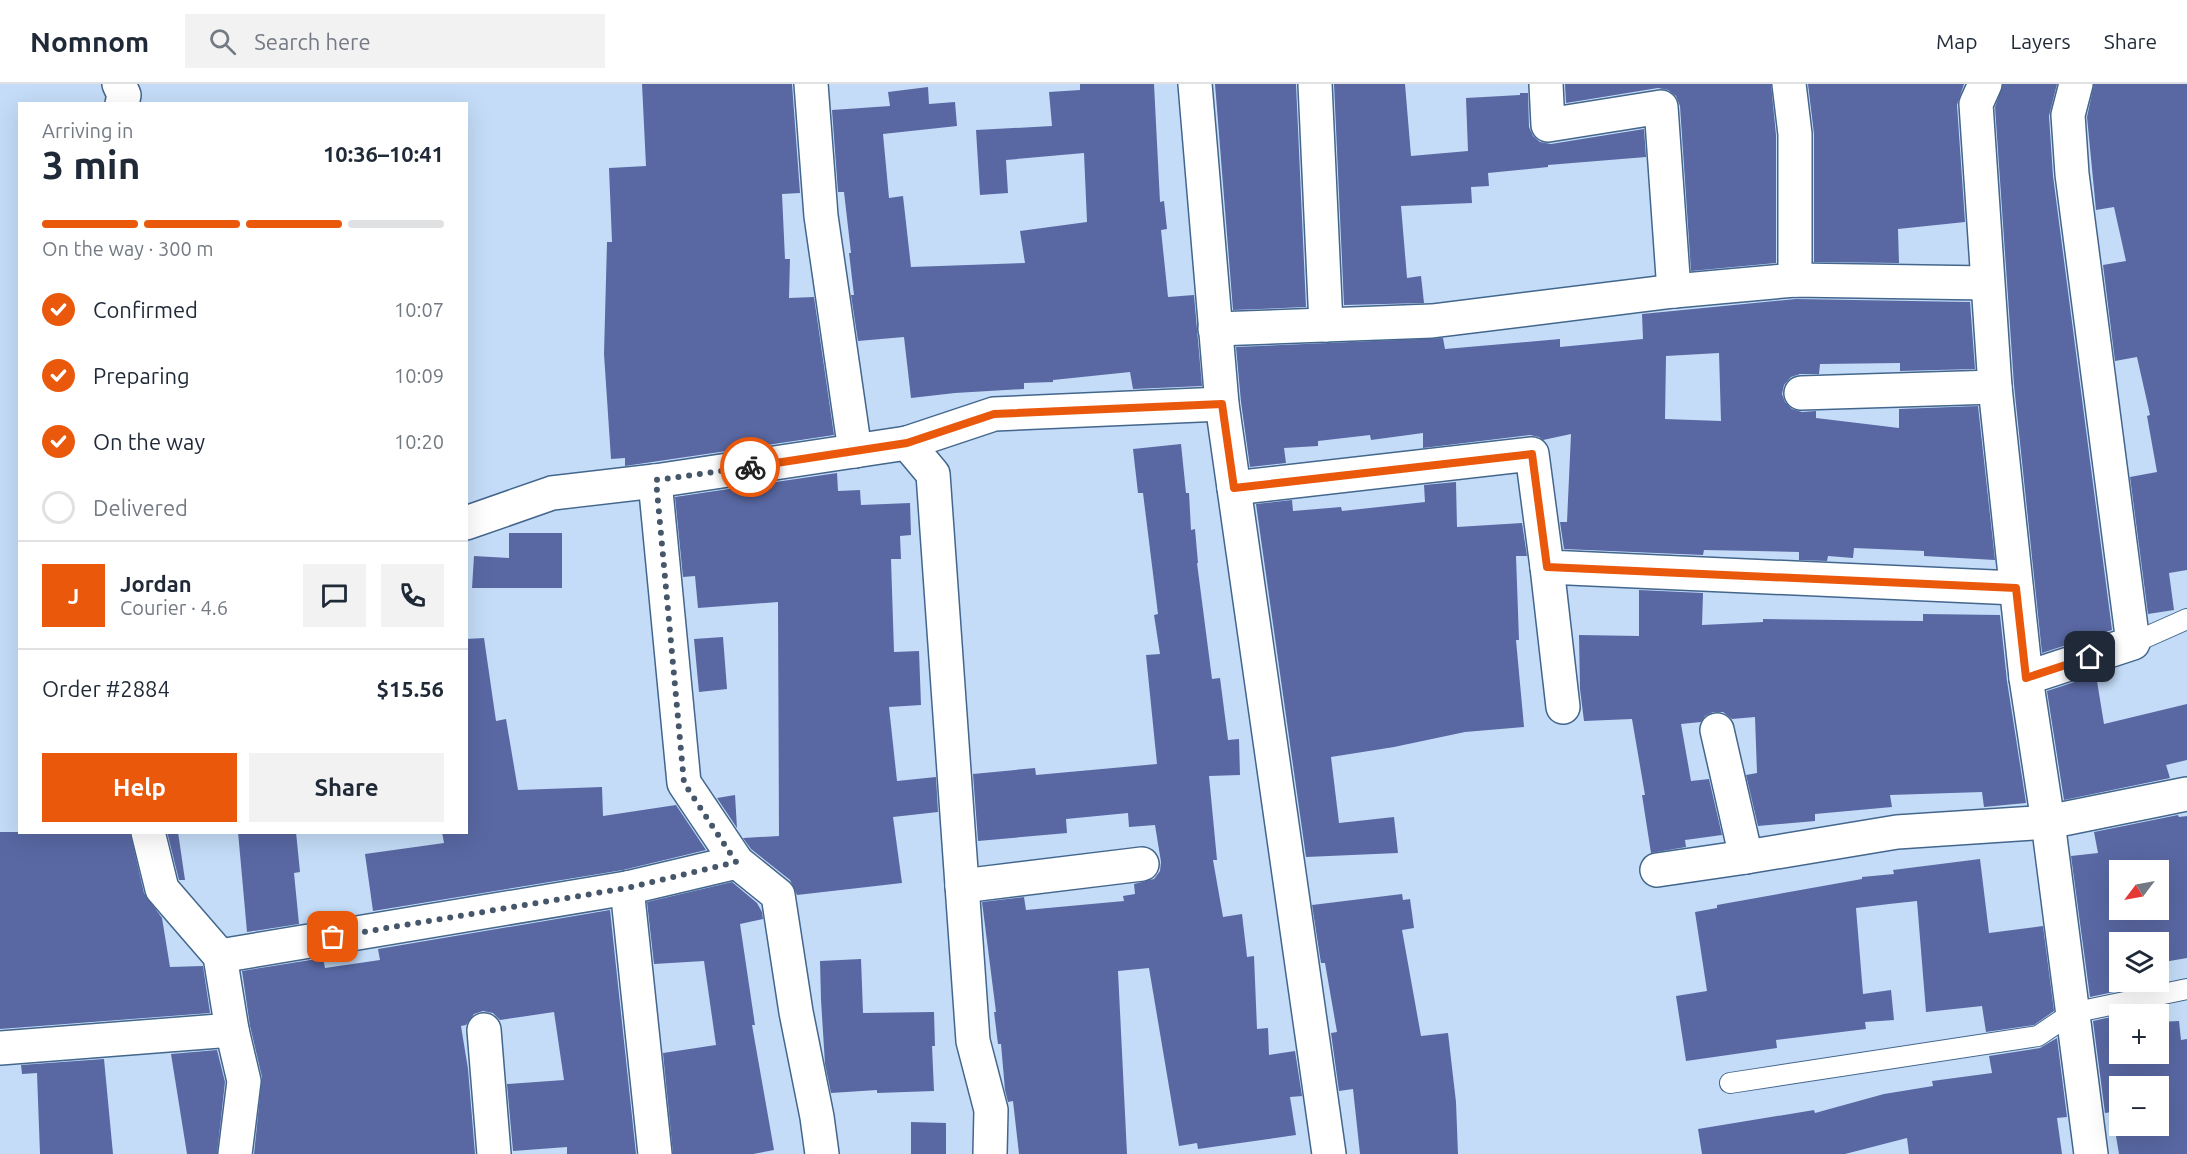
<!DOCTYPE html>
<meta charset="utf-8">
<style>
:root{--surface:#fff;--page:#f2f2f3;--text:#1f2937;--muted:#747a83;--line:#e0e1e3;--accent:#ea580c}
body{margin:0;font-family:Ubuntu,sans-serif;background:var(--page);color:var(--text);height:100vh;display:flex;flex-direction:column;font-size:22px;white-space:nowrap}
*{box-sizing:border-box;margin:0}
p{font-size:20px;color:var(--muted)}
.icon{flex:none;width:33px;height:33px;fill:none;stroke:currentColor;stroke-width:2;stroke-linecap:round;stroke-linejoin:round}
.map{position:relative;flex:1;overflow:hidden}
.panel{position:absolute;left:18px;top:18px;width:450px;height:732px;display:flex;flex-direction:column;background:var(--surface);border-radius:0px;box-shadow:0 6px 24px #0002}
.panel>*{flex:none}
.needle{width:39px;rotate:238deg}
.controls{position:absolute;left:2109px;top:776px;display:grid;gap:12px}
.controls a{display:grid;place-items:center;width:60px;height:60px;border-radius:0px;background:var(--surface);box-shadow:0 6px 24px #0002;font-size:30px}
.pin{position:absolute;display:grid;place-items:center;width:51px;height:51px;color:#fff;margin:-26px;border-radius:12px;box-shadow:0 3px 9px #0006}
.courier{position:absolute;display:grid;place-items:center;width:60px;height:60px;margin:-30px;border:4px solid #ea580c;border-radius:50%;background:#fff;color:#222;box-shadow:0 2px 8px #0007}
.head em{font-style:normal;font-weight:700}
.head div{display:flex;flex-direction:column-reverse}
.head{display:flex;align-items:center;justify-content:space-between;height:102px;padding:0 24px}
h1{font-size:39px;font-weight:700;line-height:45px}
.bar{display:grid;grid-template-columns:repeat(4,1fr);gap:9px 6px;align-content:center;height:72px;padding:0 24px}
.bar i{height:8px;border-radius:4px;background:var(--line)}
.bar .selected{background:var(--accent)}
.bar p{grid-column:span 4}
.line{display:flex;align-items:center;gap:15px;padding:0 24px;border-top:2px solid var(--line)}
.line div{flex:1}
.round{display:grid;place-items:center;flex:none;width:63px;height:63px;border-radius:0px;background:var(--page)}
ol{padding:0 24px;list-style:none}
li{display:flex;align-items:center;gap:18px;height:66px}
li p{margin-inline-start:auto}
li .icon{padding:6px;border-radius:50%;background:var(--accent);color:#fff;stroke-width:4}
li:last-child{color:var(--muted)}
li i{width:33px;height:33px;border:3px solid var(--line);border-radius:50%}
.action{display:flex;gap:12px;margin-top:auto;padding:12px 24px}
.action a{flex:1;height:69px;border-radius:0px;background:var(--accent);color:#fff;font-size:24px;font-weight:700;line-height:69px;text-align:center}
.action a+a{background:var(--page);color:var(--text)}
header{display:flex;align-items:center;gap:36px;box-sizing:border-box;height:84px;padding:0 30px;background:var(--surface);border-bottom:2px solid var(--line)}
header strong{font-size:28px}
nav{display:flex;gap:33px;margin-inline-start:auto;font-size:21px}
.search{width:420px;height:54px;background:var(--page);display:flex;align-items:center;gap:15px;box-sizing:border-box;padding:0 21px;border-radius:0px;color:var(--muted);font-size:22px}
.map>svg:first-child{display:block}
.building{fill:#5968a3;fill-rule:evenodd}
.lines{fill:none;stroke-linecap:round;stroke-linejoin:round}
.service-casing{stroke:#43668d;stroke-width:22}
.minor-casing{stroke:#43668d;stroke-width:36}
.service{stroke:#fff;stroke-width:20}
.minor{stroke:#fff;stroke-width:33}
.done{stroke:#47576b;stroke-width:6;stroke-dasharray:0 10.8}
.route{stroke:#ea580c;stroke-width:8}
</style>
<header>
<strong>Nomnom</strong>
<div class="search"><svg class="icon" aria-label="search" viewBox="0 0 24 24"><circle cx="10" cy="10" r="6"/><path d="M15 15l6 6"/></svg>Search here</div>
<nav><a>Map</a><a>Layers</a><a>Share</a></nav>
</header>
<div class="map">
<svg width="2187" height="1070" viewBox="0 0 2187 1070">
<rect width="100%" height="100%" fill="#c4dcf7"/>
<g class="building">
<polygon points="642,0 792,0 800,109 782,110 785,175 790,175 789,214 814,213 834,351 625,382 625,374 611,375 604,270 607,158 612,158 609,84 646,82"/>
<polygon points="1080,0 1154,0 1160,118 1164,117 1167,145 1161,146 1168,213 1194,211 1202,302 1133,305 1130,288 1053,296 1053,298 1024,299 1024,305 955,309 911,314 904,253 858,257 851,211 854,211 849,169 851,169 844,108 838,108 832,26 890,22 888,8 928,3 929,20 955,18 957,42 883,50 889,114 903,112 911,183 1025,179 1020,147 1087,138 1084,69 1006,76 1008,109 980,111 976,46 1052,42 1049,8 1080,6"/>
<polygon points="1215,0 1296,0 1306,223 1233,226"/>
<polygon points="1334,0 1405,0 1411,72 1468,67 1466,14 1520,11 1520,9 1528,9 1529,43 1533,52 1540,58 1551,60 1644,45 1646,73 1548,81 1548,83 1488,89 1489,102 1471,103 1472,119 1401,122 1407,194 1421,192 1424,219 1344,221"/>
<polygon points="1565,0 1771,0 1776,51 1776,179 1691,187 1680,22 1676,12 1668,6 1658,4 1566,19"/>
<polygon points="1808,0 1964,0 1957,21 1965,138 1898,145 1899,179 1814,178 1814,50"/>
<polygon points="2003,0 2057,0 2049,32 2053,92 2112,546 2042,569 2014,301 1995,23"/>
<polygon points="2094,0 2187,0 2187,486 2169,489 2174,526 2148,530 2130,393 2157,388 2147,332 2150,331 2137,273 2115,277 2103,181 2126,177 2114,123 2096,126 2087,33"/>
<path d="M1796,215L1970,218L1975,285L1900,287V279L1820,280L1819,290H1800L1791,293L1784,301L1782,310L1785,318L1792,325L1802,328L1816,327V334L1899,344V325L1978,322L1995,476L1924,472V467L1854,464L1853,474L1828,472L1827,477L1799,476V468L1704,466L1703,471L1564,465L1560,438H1567L1571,350L1543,356L1539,353L1530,351L1423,364V349L1371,356L1370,351L1318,357V362L1284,364L1286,379L1250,383L1241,318L1236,263L1443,254L1445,265L1560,255V263L1643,255L1642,230ZM1719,269L1721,337L1665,335L1666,272Z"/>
<polygon points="1181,360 1186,409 1189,409 1191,446 1195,445 1198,479 1197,479 1212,595 1220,594 1228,656 1239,655 1240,691 1209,692 1217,776 1213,776 1223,833 1242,830 1247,873 1254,872 1257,945 1268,944 1269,971 1295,967 1302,1012 1290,1013 1296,1051 1198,1065 1197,1059 1179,1062 1149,884 1118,887 1127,1070 1019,1070 1013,1017 1008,1018 1005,1006 1001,960 998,960 994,928 996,928 982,818 1024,813 1026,826 1124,817 1123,812 1135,810 1134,800 1154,795 1160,787 1161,778 1155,741 1129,743 1128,729 1066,735 1067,749 978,757 973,690 1035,684 1036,691 1157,680 1146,571 1160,570 1154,531 1158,530 1143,409 1138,409 1133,365"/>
<polygon points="837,389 838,407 860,406 861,421 910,419 911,451 900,452 901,475 891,475 894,568 919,567 921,621 889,623 897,697 936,693 938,728 893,733 902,799 797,811 790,796 751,765 743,754 779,752 778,518 698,524 695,492 683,493 675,413"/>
<polygon points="1456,398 1457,443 1522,439 1527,472 1516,472 1519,556 1516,556 1524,643 1465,648 1394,663 1331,673 1339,739 1394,733 1398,769 1306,773 1256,420 1292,416 1293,427 1341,423 1342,427 1425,418 1424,401"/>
<polygon points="509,449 562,449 562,504 472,504 474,472 509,474"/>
<polygon points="1639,506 1703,509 1702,541 1763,538 1763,535 1923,537 1923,530 2000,531 2007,597 2026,719 1984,723 1982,708 1890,711 1892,723 1815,730 1815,737 1758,742 1746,691 1757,689 1755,633 1732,635 1723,628 1713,628 1705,632 1701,638 1681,640 1691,697 1709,695 1722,751 1685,756 1686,763 1651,769 1642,711 1645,711 1632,635 1584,637 1580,605 1579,551 1639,552"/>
<polygon points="723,553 727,605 699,608 694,555"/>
<polygon points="484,554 496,637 506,635 518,706 602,703 603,732 676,721 706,766 623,786 373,827 365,770 444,759 442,748 466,748 466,555"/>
<polygon points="2096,591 2104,640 2187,620 2187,676 2166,681 2170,694 2064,716 2047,607"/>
<polygon points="735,711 737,744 717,714"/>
<path d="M2178,731L2179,733L2187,732V874L2158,879V858H2120V897H2142V902L2090,913L2071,772L2098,769L2094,748ZM2120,786H2158V825H2120Z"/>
<polygon points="0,748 130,748 144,809 162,834 170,883 203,882 210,929 0,945"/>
<polygon points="167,748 178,748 185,796 179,796"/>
<polygon points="238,748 296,748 300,788 294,789 299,840 247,848"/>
<polygon points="1980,775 1989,849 2043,842 2054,927 2034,941 1986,948 1982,922 1926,928 1917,817 1889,820 1856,824 1863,910 1891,906 1894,936 1865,938 1866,945 1776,956 1777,964 1686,977 1676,912 1707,907 1695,828 1717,824 1717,821 1862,795 1862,793 1894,790 1893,786"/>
<polygon points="732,798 757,819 762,828 763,835 740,840 755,941 752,941 774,1066 753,1070 673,1070 663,969 716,961 704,877 654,880 647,818"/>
<polygon points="1402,810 1403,816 1410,815 1414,844 1402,846 1421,952 1448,949 1456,1018 1458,1070 1360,1070 1353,1005 1339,1007 1331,949 1337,948 1325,879 1321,879 1312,821"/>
<polygon points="610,826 636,1070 567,1070 567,1063 513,1067 507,1000 564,996 554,928 500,936 493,929 483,927 474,930 466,941 461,942 468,985 475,1070 254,1070 262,993 250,942 242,887 323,874 325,884 380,876 378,865"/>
<polygon points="861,875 863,929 934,928 935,962 932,962 934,1007 877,1009 877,1006 831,1009 825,980 821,916 820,877"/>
<path d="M2120,931V969H2158V938L2179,937L2181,956L2187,955V1070H2119L2112,1028L2105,1029L2093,937ZM2120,1002H2158V1041H2120Z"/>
<polygon points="2057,954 2067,1033 2057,1034 2062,1070 1909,1070 1907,1054 1845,1070 1702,1070 1698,1045 1814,1026 1815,1029 1884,1010 1933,1002 1932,997 1992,989 1989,972 2040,964"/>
<polygon points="217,966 225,998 217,1070 187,1070 171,970"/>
<polygon points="104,975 113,1070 40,1070 37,989 22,990 21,981"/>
<polygon points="911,1038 946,1039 946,1070 911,1070"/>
</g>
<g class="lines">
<defs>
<g id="service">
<polyline points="2133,559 2187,535"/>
<polyline points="1730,999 2038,952 2072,929 2187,905"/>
</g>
<g id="minor">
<polyline points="119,0 124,11 122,20"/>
<polyline points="811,0 821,132 855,367"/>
<polyline points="1195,0 1222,320 1329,1070"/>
<polyline points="1315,0 1326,241"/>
<polyline points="1546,0 1548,41 1661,23 1674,207"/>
<polyline points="1789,0 1795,50 1795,196"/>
<polyline points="1985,0 1976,20 1995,303 2026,594 2048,738 2091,1070"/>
<polyline points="1215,245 1432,237 1674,207 1795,196 1987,199"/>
<polyline points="1801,309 1995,303"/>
<polyline points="907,359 994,330 1222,320"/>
<polyline points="655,397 684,699 737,778 778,811 796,928 817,1033 822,1070"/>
<polyline points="1234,404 1532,370 1547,483 2016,504"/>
<polyline points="466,439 552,409 655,397 907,359 933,390 973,957 991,1026 990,1070"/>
<polyline points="1547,483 1563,623"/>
<polyline points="2026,594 2133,559 2072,90 2068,31 2076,0"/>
<polyline points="1717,646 1746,773"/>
<polyline points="148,748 162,805 220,872 232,946 244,997 235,1070"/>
<polyline points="1657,786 1746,773 1897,748 2048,738 2187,710"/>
<polyline points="962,802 1142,780"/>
<polyline points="627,804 655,1070"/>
<polyline points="220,872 627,804 737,778"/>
<polyline points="484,946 494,1070"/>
<polyline points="0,964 232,946"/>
</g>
</defs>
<use href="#service" class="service-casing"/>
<use href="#minor" class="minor-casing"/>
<use href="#service" class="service"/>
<use href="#minor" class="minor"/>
</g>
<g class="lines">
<polyline class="done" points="333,853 627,804 736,778 684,699 656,396 750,383"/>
<polyline class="route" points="750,383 907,359 994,330 1222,320 1234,404 1532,370 1547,483 2016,504 2026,594 2090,573"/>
</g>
</svg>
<div class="controls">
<a><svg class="needle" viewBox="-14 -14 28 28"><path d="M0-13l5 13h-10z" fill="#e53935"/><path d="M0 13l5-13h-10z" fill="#747a83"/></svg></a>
<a><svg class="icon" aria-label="layers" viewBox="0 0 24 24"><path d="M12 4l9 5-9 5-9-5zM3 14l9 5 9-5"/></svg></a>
<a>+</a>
<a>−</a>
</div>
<div class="pin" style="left:333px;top:853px;background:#ea580c"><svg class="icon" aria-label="bag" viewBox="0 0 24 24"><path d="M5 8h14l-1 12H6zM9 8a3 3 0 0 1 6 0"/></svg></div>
<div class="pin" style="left:2090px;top:573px;background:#1f2937"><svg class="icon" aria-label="home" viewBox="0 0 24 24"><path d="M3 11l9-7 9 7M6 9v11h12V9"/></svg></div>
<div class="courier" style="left:750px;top:383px"><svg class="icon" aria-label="bike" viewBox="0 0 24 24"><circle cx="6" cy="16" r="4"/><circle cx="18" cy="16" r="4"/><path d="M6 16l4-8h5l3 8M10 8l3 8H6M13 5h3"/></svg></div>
<section class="panel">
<div class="head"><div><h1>3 min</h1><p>Arriving in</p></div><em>10:36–10:41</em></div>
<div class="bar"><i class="selected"></i><i class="selected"></i><i class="selected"></i><i></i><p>On the way · 300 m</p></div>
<ol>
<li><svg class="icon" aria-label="check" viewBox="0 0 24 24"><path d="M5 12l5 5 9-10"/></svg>Confirmed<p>10:07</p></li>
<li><svg class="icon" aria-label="check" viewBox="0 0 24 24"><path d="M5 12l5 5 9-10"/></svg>Preparing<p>10:09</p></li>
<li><svg class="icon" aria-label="check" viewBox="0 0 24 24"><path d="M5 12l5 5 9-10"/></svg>On the way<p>10:20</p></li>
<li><i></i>Delivered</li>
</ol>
<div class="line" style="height:108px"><b class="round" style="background:var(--accent);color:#fff">J</b><div><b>Jordan</b><p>Courier · 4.6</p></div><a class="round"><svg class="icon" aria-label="chat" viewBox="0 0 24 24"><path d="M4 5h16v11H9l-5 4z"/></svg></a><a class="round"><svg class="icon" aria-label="phone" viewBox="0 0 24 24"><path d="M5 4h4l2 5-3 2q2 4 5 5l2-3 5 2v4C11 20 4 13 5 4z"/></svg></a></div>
<div class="line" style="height:78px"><div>Order #2884</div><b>$15.56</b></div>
<div class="action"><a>Help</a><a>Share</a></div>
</section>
</div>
